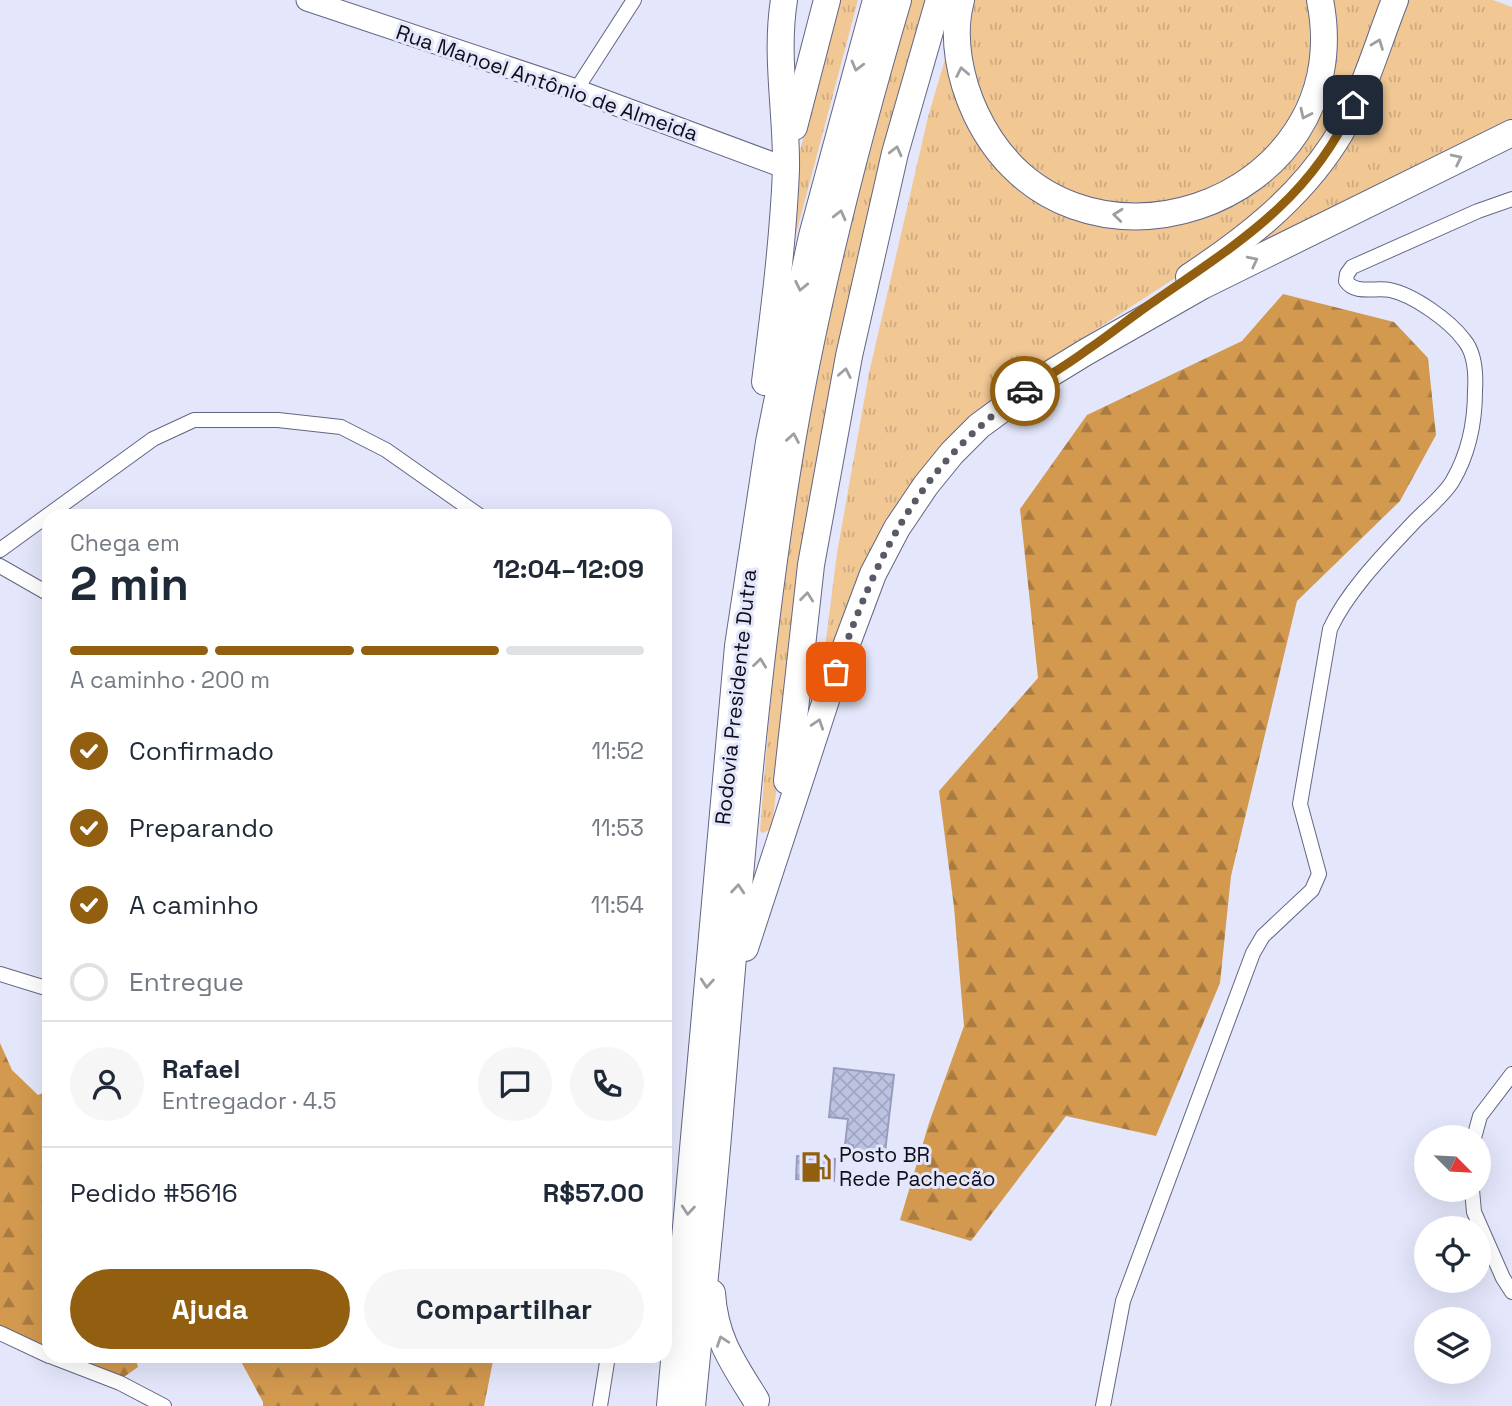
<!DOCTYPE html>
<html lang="pt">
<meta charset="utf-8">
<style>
:root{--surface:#fff;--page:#f6f6f7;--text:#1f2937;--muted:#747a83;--line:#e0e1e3;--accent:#915f0f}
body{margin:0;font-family:"Space Grotesk",sans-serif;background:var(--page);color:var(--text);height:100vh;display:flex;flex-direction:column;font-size:26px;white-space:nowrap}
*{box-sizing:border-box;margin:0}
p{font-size:23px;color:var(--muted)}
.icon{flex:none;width:38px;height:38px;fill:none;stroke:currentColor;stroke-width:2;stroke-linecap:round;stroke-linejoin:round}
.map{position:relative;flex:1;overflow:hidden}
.panel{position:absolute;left:42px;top:509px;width:630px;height:854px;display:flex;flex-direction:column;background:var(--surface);border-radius:21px;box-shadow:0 7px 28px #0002}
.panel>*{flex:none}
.needle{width:46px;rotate:114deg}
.fabs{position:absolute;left:1414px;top:1125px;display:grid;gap:14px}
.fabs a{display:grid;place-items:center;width:77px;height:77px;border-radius:50%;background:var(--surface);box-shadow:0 7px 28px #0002;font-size:35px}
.pin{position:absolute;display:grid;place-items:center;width:60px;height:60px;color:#fff;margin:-30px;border-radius:14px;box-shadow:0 4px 10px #0006}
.courier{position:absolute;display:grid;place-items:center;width:70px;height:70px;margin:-35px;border:5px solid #915f0f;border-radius:50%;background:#fff;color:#222;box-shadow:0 2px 9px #0007}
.headline em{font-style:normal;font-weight:700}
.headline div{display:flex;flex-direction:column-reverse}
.headline{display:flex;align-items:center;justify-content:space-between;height:119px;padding:0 28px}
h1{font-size:46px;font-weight:700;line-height:52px}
.bar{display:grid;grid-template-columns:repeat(4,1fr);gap:10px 7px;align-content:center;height:84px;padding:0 28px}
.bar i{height:9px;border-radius:5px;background:var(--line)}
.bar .selected{background:var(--accent)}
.bar p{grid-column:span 4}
.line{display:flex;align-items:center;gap:18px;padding:0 28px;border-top:2px solid var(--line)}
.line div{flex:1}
.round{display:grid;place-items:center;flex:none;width:74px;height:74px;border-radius:37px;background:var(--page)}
ol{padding:0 28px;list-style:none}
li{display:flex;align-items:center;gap:21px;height:77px}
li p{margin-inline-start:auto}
li .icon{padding:7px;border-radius:50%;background:var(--accent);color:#fff;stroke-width:4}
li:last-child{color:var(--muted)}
li i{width:38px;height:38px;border:4px solid var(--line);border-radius:50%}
.button{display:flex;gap:14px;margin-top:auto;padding:14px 28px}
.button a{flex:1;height:80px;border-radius:42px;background:var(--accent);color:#fff;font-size:28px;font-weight:700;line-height:80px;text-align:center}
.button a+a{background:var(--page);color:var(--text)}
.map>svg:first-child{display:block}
.grass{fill:url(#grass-tufts)}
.forest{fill:url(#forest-firs)}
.building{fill:url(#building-cross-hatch);stroke:#999dbd;stroke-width:2}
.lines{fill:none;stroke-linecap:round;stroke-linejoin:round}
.street-casing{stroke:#626683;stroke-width:16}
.secondary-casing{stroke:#626683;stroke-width:23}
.highway-casing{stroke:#626683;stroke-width:28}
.street{stroke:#fff;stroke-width:14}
.secondary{stroke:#fff;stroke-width:21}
.highway{stroke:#fff;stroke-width:26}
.oneway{stroke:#9e9fa3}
.done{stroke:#585a68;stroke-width:7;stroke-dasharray:0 12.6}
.route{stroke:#915f0f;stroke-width:9}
.labels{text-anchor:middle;stroke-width:6;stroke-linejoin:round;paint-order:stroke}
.street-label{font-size:21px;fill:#0d0e19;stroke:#e4e7fb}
.poi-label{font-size:21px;fill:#0d0e19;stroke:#e4e7fb;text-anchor:start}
</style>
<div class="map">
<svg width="1512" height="1406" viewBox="0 0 1512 1406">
<defs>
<pattern id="grass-tufts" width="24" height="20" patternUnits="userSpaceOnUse" patternTransform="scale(1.75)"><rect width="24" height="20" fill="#f1c794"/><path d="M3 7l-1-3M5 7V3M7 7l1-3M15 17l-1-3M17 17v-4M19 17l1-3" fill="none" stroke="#cdaa7f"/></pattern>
<pattern id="forest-firs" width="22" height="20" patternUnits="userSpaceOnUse" patternTransform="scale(1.75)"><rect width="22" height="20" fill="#d2994f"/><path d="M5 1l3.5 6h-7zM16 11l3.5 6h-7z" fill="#a97b41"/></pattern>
<pattern id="building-cross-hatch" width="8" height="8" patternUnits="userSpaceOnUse" patternTransform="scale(1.75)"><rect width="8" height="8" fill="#bdc2e3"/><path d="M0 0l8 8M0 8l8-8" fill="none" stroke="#a1a6c2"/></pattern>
</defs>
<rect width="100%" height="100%" fill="#e4e7fb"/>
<g class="grass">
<polygon points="840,0 858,0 792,249 799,154"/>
<path d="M910,0H930L782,737L772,829L762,833L760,831C768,729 776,627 791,526C817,348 861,172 910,0Z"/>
<polygon points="974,0 1309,0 1310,59 1303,86 1292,113 1265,155 1222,187 1155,206 1086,198 1058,185 1017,156 979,96 969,45"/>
<polygon points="1326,0 1388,0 1319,153 1221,248 1028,374 961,429 819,695 837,553 869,373 928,117 951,39 1019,179 1159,222 1296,142"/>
<polygon points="1407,0 1493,0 1512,7 1512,122 1255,251 1251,244 1269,229"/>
</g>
<g class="forest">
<polygon points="1283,294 1394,322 1428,358 1436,435 1400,501 1297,601 1231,876 1220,983 1156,1136 1066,1116 971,1241 900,1220 929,1123 964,1026 954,907 939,791 1038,678 1020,509 1087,415 1242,341"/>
<polygon points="0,1043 12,1070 38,1095 49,1090 49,1351 0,1334"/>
<polygon points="64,1356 135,1356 138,1367 121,1379"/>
<polygon points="238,1356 494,1356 484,1406 263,1406 263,1402"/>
</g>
<g class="building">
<polygon points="834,1068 894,1075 884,1161 852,1158 853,1145 845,1145 848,1119 829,1117"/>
<polygon points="797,1156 835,1159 834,1181 796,1179"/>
</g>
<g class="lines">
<defs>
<g id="street">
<polyline points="576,90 634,0"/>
<polyline points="0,550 153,439 194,420 278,420 341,427 386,450 480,516"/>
<polyline points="0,566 49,594"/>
<polyline points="0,974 49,989"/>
<polyline points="1474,1138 1480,1116 1512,1074"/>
<polyline points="1472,1190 1474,1212 1503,1278 1512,1292"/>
<polyline points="0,1333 49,1356"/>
<polyline points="50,1356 120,1383 164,1406"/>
<polyline points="600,1406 608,1356"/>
<path d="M1103,1406L1123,1301L1253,953L1263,936L1312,890L1319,874L1300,804L1330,629C1348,590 1386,552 1415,521C1427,509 1443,496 1452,482C1468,455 1475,422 1475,391C1476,375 1475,353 1464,340C1450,321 1414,295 1390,290C1376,287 1355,295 1346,281L1347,274L1352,267L1478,211L1512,199"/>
</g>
<polyline id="secondary" points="307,0 576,90 786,168"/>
<g id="highway">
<path d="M961,0C951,37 960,80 976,114C1067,305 1361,207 1320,0"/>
<polyline points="794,127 827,0"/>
<path d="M1189,277C1245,240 1297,200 1334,143C1362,100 1376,48 1395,0"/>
<path d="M765,382C774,312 783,241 786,170C787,114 775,56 784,0"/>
<polyline points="787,781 811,565 849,356 895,153 939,0"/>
<polyline points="745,948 828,694 873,574 897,528 926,485 952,453 979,426 1050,374 1086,352 1202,286 1512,133"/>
<path d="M712,1293C715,1339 733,1363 756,1400"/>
<polyline points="670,1406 738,646 769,442 790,338 812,236 876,0"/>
<path d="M692,1406C702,1304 713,1202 721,1100C739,888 754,676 788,466C813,309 853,153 898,0"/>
</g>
</defs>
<use href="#street" class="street-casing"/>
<use href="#secondary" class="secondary-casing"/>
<use href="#highway" class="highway-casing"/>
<use href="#street" class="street"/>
<use href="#secondary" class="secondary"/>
<use href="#highway" class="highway"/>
</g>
<defs><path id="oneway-chevron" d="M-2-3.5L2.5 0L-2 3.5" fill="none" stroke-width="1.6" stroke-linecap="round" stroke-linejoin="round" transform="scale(1.75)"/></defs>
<g class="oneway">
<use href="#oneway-chevron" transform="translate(1378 44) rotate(-69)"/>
<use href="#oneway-chevron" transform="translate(857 66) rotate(105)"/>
<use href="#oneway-chevron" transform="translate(962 72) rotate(-101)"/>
<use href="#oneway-chevron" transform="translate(1305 114) rotate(116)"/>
<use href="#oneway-chevron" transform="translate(896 151) rotate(-76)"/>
<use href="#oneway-chevron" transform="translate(1457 159) rotate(-26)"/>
<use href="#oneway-chevron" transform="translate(840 215) rotate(-76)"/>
<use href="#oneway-chevron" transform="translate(1118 215) rotate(-174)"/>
<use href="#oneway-chevron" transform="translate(1253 261) rotate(-27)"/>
<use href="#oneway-chevron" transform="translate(801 286) rotate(102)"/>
<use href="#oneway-chevron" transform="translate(845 373) rotate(-79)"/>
<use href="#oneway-chevron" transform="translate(793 438) rotate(-80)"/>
<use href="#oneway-chevron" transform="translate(807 597) rotate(-84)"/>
<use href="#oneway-chevron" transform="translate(760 663) rotate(-83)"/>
<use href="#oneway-chevron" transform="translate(818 724) rotate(-72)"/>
<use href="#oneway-chevron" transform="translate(738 889) rotate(-85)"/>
<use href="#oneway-chevron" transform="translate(707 983) rotate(95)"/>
<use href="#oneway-chevron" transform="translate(688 1210) rotate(95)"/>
<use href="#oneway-chevron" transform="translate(722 1341) rotate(-109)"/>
</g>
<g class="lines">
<path class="done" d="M836,672C878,553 918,466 1025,391"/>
<path class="route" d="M1025,391C1046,377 1067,365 1087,350C1111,334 1132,316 1156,300C1238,243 1310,200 1353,105"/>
</g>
<defs>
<symbol id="fuel-bare" viewBox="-9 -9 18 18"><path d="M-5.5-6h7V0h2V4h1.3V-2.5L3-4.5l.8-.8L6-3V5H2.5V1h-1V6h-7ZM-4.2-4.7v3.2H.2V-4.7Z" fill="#915f0f" stroke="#e4e7fb" stroke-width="2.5" paint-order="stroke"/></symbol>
</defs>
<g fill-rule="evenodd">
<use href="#fuel-bare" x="794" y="1145" width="44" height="44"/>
</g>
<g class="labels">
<g class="street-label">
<text transform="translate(547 83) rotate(19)" y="7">Rua Manoel Antônio de Almeida</text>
<text transform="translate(736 697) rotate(-84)" y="7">Rodovia Presidente Dutra</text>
</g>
<g class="poi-label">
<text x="839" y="1162">Posto BR<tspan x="839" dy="24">Rede Pachecão</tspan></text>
</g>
</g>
</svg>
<div class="fabs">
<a><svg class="needle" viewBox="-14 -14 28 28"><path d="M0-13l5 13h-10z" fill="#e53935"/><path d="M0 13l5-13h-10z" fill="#747a83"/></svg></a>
<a><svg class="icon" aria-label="locate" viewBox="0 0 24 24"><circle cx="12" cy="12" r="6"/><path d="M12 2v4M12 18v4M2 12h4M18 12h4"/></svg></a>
<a><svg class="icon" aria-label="layers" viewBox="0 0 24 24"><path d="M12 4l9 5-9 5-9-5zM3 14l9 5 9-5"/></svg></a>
</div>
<div class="pin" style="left:836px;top:672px;background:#ea580c"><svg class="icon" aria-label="bag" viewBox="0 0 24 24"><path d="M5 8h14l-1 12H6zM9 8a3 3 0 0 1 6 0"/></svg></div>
<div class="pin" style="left:1353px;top:105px;background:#1f2937"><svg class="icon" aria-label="home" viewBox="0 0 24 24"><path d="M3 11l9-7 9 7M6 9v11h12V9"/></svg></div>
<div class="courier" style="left:1025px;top:391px"><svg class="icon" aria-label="car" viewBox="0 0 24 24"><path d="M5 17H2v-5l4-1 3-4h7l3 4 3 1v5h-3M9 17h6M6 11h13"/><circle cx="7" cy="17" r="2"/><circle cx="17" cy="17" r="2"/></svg></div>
<section class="panel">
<div class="headline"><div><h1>2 min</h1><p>Chega em</p></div><em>12:04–12:09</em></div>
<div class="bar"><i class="selected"></i><i class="selected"></i><i class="selected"></i><i></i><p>A caminho · 200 m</p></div>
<ol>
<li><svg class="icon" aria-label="check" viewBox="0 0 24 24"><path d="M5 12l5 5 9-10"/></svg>Confirmado<p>11:52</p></li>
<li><svg class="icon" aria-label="check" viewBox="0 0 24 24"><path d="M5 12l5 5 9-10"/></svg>Preparando<p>11:53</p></li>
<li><svg class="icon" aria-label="check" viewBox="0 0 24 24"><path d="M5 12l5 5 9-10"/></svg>A caminho<p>11:54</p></li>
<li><i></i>Entregue</li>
</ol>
<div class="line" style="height:126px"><a class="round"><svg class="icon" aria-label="person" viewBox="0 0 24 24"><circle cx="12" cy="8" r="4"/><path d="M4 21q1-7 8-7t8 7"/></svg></a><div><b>Rafael</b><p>Entregador · 4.5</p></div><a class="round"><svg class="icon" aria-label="chat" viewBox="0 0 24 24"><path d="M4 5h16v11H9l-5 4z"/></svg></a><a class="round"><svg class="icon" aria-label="phone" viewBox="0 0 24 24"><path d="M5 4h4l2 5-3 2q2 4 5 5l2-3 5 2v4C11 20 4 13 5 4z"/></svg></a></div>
<div class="line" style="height:91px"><div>Pedido #5616</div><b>R$57.00</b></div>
<div class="button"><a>Ajuda</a><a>Compartilhar</a></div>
</section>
</div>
